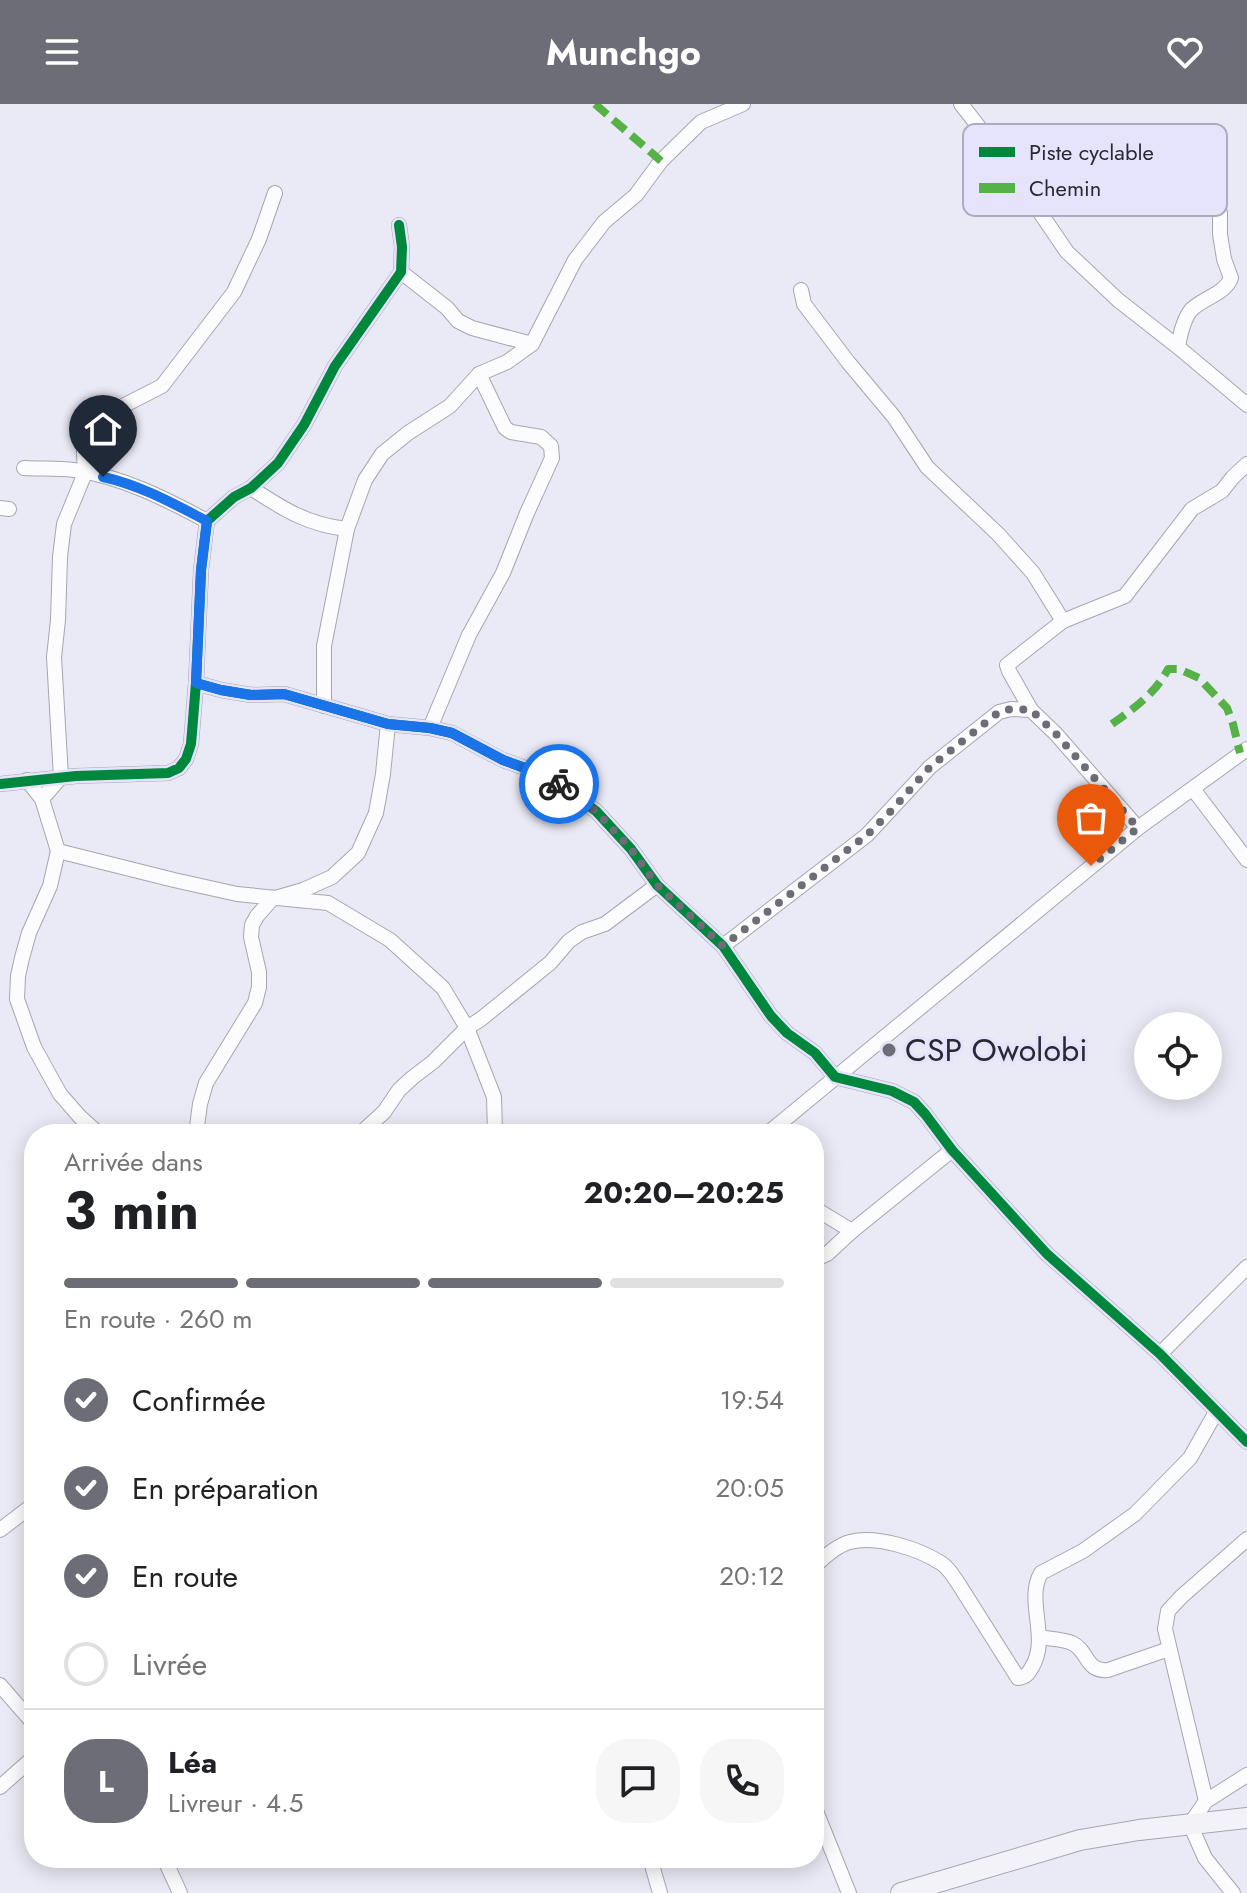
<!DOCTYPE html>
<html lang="fr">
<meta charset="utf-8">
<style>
:root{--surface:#fff;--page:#f6f6f6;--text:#202124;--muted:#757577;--line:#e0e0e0;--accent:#6d6d77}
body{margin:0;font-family:Jost,sans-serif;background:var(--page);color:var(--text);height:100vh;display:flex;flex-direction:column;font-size:30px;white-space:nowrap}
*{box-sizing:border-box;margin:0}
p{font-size:26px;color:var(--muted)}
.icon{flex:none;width:44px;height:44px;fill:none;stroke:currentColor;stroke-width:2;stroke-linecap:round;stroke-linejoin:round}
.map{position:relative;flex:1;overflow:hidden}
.drawer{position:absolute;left:24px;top:1020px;width:800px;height:744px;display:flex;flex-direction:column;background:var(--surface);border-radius:32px;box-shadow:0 4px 20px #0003}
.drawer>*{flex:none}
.tools{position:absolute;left:1134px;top:908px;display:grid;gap:16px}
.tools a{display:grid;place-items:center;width:88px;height:88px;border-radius:50%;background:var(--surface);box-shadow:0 4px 20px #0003;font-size:40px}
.pin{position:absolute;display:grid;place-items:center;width:68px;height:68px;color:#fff;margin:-82px -34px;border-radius:50% 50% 50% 0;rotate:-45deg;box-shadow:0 0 8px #0007}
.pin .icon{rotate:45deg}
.courier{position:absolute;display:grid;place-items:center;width:80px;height:80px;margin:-40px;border:6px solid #1a73e8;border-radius:50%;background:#fff;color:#222;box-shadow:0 2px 10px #0007}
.summary em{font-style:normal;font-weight:700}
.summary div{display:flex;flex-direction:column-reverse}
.summary{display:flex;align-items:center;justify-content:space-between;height:136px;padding:0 40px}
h1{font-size:52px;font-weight:700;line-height:60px}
.bar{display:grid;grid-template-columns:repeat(4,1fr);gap:12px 8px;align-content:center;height:96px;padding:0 40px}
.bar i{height:10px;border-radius:6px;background:var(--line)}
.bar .on{background:var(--accent)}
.bar p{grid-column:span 4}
.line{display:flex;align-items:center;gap:20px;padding:0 40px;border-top:2px solid var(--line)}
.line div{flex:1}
.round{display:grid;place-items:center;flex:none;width:84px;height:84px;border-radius:32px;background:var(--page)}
ol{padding:0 40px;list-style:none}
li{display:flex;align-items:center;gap:24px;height:88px}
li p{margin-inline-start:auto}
li .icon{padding:8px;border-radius:50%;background:var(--accent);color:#fff;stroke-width:4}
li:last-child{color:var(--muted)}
li i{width:44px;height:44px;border:4px solid var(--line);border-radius:50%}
header{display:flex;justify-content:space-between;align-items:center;height:104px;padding:0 40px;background:var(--accent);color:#fff;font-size:36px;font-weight:700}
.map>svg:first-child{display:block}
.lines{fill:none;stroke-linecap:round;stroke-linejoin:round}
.street-casing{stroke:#a6a6b0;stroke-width:16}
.secondary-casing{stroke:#a6a6b0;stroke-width:22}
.street{stroke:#fcfcfe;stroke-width:14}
.secondary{stroke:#f2f2f8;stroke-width:20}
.quiet{stroke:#56b246;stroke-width:8;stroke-dasharray:16 8;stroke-linecap:butt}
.cycleway-casing{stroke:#e5e4fc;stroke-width:15}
.cycleway{stroke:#00873e;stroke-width:10}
.done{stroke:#6d6d77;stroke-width:8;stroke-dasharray:0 14.4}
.route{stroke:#1a73e8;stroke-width:10}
.poi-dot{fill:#6d6d77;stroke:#e5e4fc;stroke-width:3}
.labels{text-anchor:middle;stroke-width:7;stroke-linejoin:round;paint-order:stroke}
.poi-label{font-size:32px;fill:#292932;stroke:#e5e4fc;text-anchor:start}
.key{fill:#e5e4fc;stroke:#adacbf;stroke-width:2}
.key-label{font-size:22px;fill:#292932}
</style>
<header><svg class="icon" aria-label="menu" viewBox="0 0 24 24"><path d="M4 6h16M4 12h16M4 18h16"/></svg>Munchgo<svg class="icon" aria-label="heart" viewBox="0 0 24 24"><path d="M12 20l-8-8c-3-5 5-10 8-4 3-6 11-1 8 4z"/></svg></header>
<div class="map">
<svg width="1247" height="1789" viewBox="0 0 1247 1789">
<rect width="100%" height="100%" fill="#eaeaf6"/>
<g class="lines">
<defs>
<g id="street">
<polyline points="961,0 1000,50 1067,148 1118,196 1178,243 1247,301"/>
<polyline points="401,168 447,204 458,217 472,224 532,240"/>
<polyline points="801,186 804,200 848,258 894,313 927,363 998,430 1033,469 1063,517"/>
<path d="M1178,243C1180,231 1183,216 1191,206C1203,194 1225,190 1231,174L1224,155L1220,130V109"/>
<path d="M24,364C40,365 57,364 74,366C121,372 166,395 207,417"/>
<path d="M251,384C283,405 308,421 347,425"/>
<polyline points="0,404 9,405"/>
<polyline points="196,579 221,586 251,591 284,590 388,620 430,624 452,629 503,656 536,668 563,683 596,707 631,745 657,781 723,842 771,912 787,929 815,949 835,973 892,987 914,998 925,1010 952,1046 1047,1150 1160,1250 1247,1338"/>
<polyline points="324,602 324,542 347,425 365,376 382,350 408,329 450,302 479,270 507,258 532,240 575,156 604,118 636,91 661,57 701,18 743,0"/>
<polyline points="1031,606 1056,630 1138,724"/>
<polyline points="430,624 469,531 503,469 527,409 552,354 551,342 541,333 511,328 505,324 479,270"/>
<polyline points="27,676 42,695 58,747 50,782 29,829 22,854 18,872 17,895 34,943 60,990 80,1013 99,1030"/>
<polyline points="0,680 76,672 168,669 179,664 186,655 191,640 196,579 201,466 207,417 234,393 251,384 278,359 304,321 335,262 401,168 402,143 399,121"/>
<polyline points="1193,685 1247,756"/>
<polyline points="42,695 61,673 54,553 58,516 60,453 64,420 85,369 84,348 87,336 90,328 115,306 162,282 234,188 259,135 275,89"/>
<polyline points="58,747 174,776 237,790 328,799 390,836 443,884 467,924 494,993 495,1030"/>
<polyline points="723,842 867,731 930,663 999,608 1011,605 1031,606 1009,567 1007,561 1063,517 1125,492 1192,405 1222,387 1233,373 1247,360"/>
<polyline points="196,1030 200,1000 206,979 255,899 259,883 259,868 251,833 252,821 257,812 272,795 303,786 332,773 358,749 376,709 383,670 388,620"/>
<polyline points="360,1030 384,1008 399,986 412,974 433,958 467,924 481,915 550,859 569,837 582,828 605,820 657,781"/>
<polyline points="767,1030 1138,724 1247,645"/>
<polyline points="814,1104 852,1127"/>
<polyline points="814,1156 827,1150 852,1127 952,1046"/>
<polyline points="1160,1250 1247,1163"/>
<polyline points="0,1426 34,1400"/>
<path d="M814,1463C823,1454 838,1441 850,1438C877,1431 919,1445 941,1459C949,1464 953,1472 958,1479L1018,1574C1026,1573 1028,1570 1032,1563C1050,1534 1025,1496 1041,1469L1083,1447L1135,1410L1190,1354L1216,1308"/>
<path d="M1039,1533C1049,1535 1063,1535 1072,1539C1089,1547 1085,1568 1108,1566L1169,1545"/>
<polyline points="0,1581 34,1620"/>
<polyline points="0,1683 34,1653"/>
<polyline points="1206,1697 1165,1525 1168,1507 1181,1493 1247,1435"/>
<polyline points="814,1702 849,1789"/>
<polyline points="164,1754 180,1789"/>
<polyline points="650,1754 660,1789"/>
<polyline points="1233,1789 1205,1754 1190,1720 1206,1697 1247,1671"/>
</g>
<polyline id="secondary" points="901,1789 1080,1736 1139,1726 1247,1714"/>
</defs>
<use href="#street" class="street-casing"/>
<use href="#secondary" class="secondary-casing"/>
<use href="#street" class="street"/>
<use href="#secondary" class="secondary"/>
<g class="quiet">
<polyline points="595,0 661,57"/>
<path d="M1112,620C1133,605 1156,589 1168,565H1179L1199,574L1227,604L1233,620L1240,649"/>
</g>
<defs>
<g id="cycleway">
<polyline points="196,579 221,586 251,591 284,590 388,620 430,624 452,629 503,656 536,668 563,683 596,707 631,745 657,781 723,842 771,912 787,929 815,949 835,973 892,987 914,998 925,1010 952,1046 1047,1150 1160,1250 1247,1338"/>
<polyline points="0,680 76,672 168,669 179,664 186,655 191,640 196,579 201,466 207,417 234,393 251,384 278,359 304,321 335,262 401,168 402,143 399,121"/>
</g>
</defs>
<use href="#cycleway" class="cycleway-casing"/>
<use href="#cycleway" class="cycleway"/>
</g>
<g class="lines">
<polyline class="done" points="559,680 596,707 631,745 657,781 723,842 867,731 891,707 930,663 999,608 1011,605 1031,606 1056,630 1138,724 1091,762"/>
<path class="route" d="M103,373C140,381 174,400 207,417L201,466L196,579L221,586L251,591L284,590L388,620L430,624L452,629L503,656L536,668L559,680"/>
</g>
<circle class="poi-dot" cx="889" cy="946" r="8"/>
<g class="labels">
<g class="poi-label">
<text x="905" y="957">CSP Owolobi</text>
</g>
</g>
<rect x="963" y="20" width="264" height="92" rx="12" class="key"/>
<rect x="979" y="43" width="36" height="10" fill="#00873e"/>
<rect x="979" y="79" width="36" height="10" fill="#56b246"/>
<g class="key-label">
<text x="1029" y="56">Piste cyclable</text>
<text x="1029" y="92">Chemin</text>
</g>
</svg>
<div class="tools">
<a><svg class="icon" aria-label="locate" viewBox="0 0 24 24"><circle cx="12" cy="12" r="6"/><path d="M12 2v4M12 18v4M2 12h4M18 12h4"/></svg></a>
</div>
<div class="pin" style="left:1091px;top:762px;background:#ea580c"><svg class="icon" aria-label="bag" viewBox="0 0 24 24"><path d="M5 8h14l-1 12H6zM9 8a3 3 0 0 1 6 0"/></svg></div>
<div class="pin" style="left:103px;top:373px;background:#1f2937"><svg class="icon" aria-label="home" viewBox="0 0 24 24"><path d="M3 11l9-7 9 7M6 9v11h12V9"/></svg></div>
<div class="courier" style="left:559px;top:680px"><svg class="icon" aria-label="bike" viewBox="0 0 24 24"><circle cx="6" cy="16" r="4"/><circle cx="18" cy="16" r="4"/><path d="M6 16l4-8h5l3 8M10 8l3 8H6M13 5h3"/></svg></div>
<section class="drawer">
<div class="summary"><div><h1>3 min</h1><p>Arrivée dans</p></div><em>20:20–20:25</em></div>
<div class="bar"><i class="on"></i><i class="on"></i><i class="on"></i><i></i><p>En route · 260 m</p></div>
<ol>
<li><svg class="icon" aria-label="check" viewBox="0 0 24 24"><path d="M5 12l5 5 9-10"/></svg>Confirmée<p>19:54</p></li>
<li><svg class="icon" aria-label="check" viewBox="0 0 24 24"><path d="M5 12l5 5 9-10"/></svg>En préparation<p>20:05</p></li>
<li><svg class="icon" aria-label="check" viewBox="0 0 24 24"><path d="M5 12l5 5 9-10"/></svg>En route<p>20:12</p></li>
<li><i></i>Livrée</li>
</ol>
<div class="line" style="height:144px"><b class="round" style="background:var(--accent);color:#fff">L</b><div><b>Léa</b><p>Livreur · 4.5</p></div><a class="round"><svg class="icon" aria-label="chat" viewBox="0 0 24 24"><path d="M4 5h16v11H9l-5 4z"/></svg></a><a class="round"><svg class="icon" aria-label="phone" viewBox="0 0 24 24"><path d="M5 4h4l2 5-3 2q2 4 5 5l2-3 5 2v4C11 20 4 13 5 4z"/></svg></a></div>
</section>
</div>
